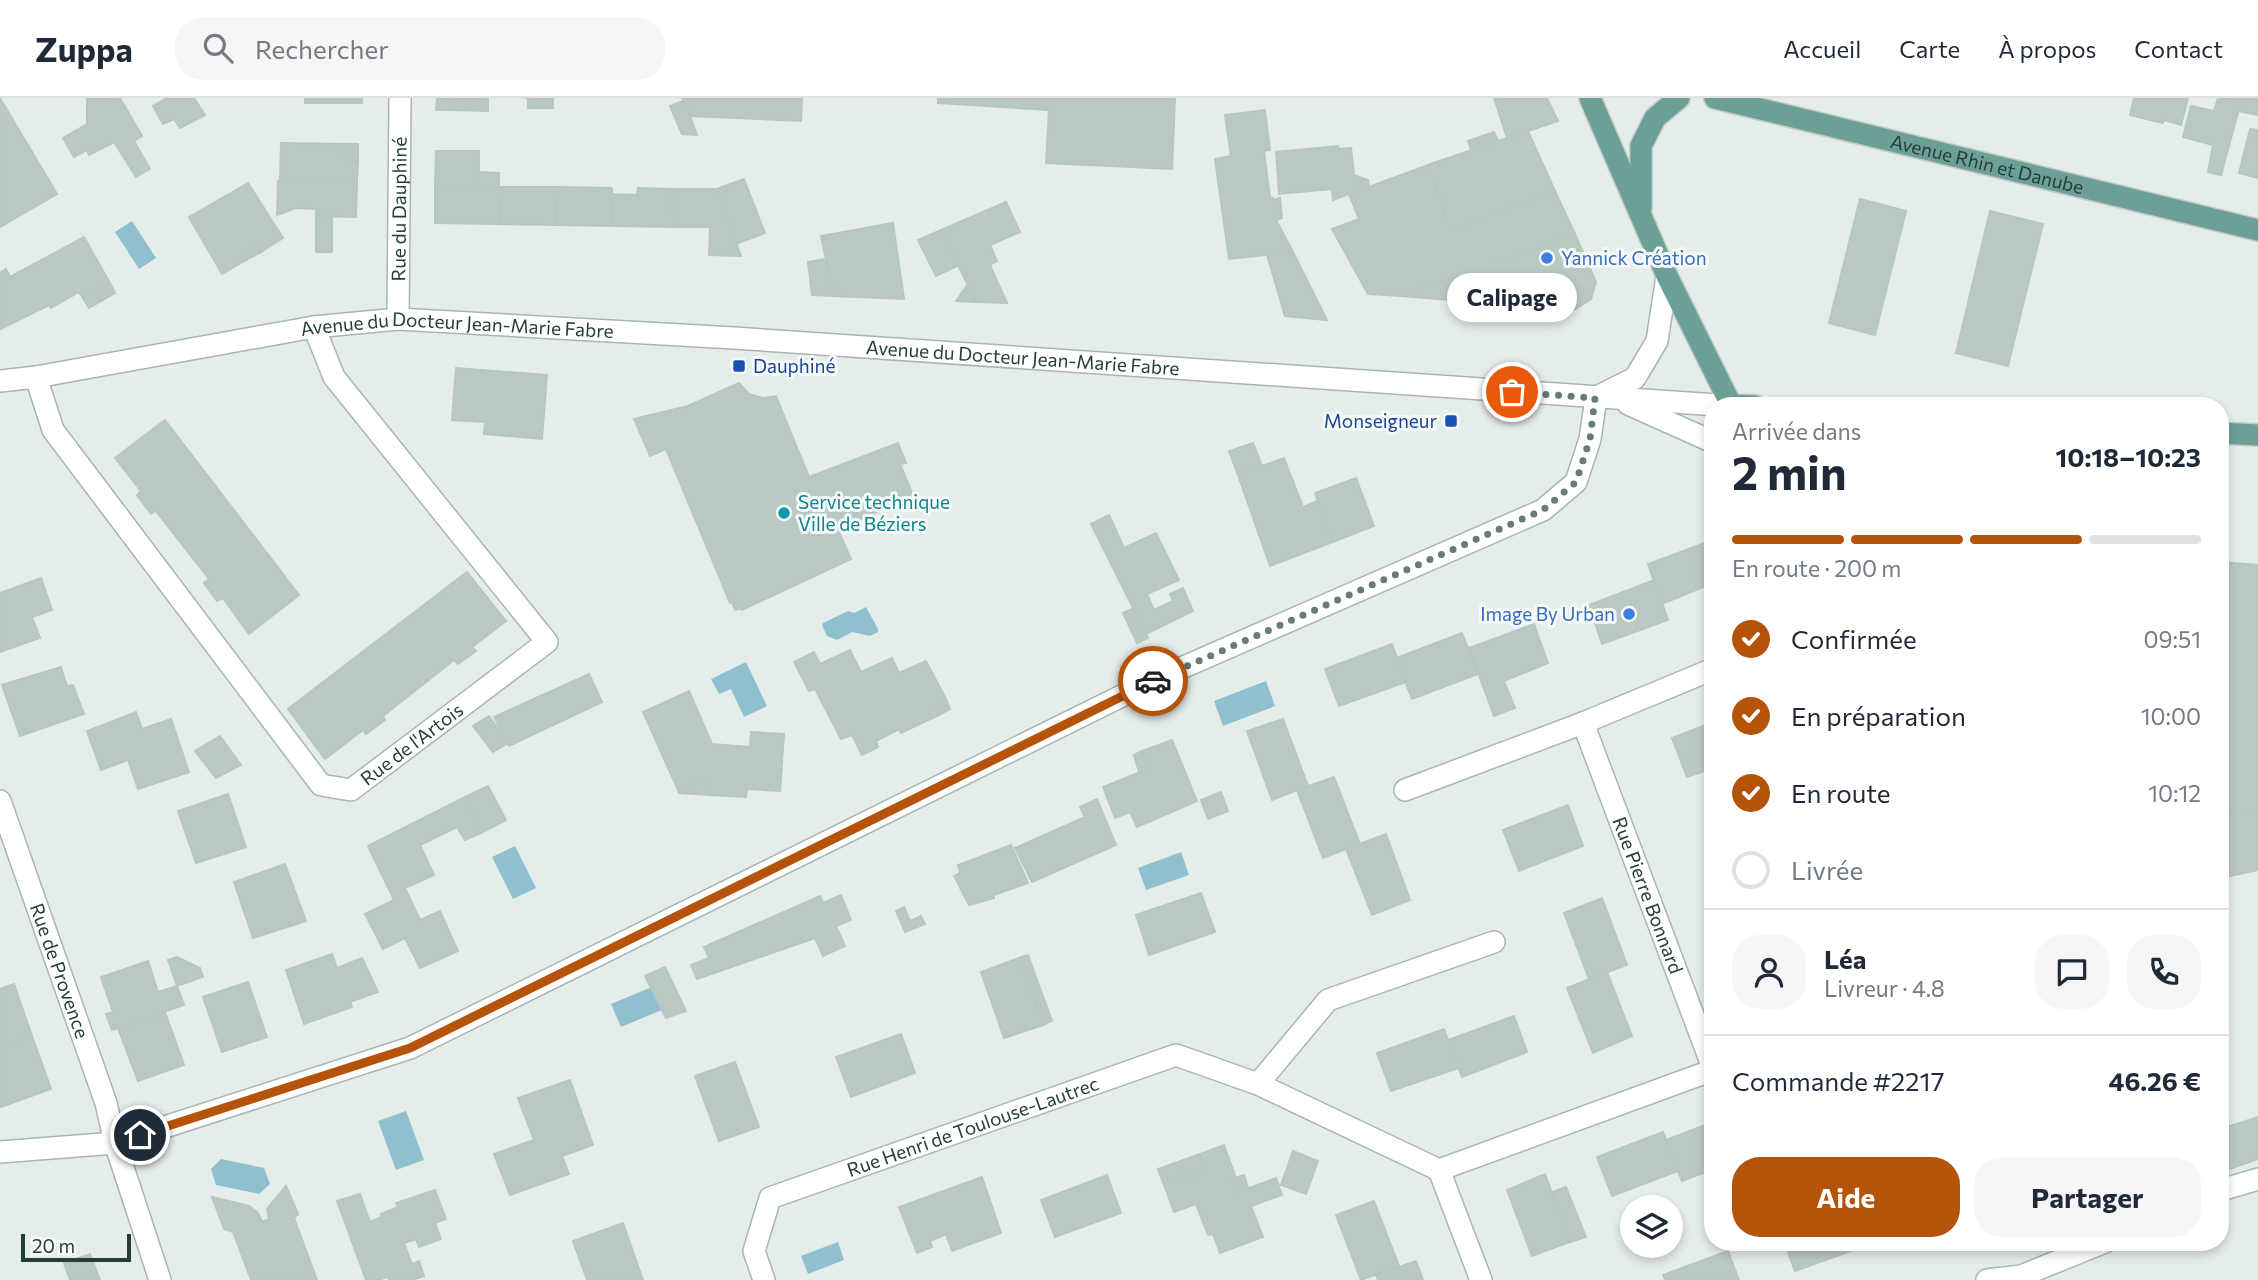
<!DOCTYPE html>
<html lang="fr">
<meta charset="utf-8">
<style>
:root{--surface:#fff;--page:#f6f6f7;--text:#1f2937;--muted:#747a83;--line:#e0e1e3;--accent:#b45309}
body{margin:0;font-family:Commissioner,sans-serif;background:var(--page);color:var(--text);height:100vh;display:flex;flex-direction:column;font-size:26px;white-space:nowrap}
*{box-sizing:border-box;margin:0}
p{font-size:23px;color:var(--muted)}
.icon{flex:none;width:38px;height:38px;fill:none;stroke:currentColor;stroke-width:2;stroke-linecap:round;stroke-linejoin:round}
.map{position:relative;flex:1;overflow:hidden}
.side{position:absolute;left:1704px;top:299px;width:525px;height:854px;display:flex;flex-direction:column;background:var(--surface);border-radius:28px;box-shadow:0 4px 10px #0003}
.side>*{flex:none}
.controls{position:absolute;left:1620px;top:1097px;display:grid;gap:14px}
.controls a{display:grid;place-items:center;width:63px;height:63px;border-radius:50%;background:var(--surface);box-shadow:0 4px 10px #0003;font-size:35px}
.scale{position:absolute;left:21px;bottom:18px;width:110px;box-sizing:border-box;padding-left:7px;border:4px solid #253e39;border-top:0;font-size:19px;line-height:24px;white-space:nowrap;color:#253e39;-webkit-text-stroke:5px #f5f9f8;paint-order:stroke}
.pin{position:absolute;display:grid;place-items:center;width:60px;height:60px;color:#fff;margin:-30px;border:4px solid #fff;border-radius:50%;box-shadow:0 2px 7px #0007}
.courier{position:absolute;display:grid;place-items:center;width:70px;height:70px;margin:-35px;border:5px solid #b45309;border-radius:50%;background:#fff;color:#222;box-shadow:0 2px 9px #0007}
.bubble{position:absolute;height:49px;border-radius:24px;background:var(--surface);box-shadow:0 4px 10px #0003;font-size:23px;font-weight:700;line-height:49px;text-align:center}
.summary em{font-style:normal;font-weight:700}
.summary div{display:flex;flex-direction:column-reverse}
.summary{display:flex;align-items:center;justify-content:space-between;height:119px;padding:0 28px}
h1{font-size:46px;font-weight:700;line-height:52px}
.bar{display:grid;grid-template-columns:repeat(4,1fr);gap:10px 7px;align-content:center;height:84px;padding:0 28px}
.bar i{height:9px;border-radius:5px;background:var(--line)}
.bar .on{background:var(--accent)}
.bar p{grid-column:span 4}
.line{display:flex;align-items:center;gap:18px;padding:0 28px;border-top:2px solid var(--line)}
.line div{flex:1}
.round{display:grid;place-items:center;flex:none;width:74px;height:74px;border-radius:28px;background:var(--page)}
ol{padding:0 28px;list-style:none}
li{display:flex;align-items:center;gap:21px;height:77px}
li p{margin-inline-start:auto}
li .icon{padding:7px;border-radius:50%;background:var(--accent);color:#fff;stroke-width:4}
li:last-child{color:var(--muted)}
li i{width:38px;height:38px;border:4px solid var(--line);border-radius:50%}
.primary-button{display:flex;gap:14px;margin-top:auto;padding:14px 28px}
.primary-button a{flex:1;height:80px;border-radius:28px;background:var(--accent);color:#fff;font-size:28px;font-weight:700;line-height:80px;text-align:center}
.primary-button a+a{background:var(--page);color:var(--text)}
header{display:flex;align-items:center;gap:42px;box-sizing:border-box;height:98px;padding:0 35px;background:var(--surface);border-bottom:2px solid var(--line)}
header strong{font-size:33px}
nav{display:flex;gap:38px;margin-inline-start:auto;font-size:24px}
.search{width:490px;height:63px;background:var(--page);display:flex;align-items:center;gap:18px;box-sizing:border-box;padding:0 24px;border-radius:28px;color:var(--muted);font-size:26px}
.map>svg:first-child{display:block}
.water{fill:#90c0ce}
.building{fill:#bac8c3;stroke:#b7c6c1;stroke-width:2}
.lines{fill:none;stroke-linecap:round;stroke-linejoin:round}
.minor-casing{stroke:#a8b5b1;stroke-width:24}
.major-casing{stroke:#c2c9c8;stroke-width:24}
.minor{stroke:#fff;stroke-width:21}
.major{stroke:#6ca096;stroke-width:21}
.done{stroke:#687b77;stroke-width:7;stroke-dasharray:0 12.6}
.route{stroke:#b45309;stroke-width:9}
.shop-dot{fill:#3f7fe0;stroke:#f5f9f8;stroke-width:2.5}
.transit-dot{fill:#1a4fb4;stroke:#f5f9f8;stroke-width:2.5}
.culture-dot{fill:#0f9aa8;stroke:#f5f9f8;stroke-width:2.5}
.labels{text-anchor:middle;stroke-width:6;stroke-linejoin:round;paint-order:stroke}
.street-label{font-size:19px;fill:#253e39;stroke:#f5f9f8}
.shop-label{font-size:19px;fill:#366cbe;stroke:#f5f9f8;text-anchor:start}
.transit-label{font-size:19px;fill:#164399;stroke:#f5f9f8;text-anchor:start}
.culture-label{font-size:19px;fill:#0d838f;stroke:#f5f9f8;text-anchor:start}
</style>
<header>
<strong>Zuppa</strong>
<div class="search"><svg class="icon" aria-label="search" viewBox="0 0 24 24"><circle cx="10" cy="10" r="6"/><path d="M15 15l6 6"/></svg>Rechercher</div>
<nav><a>Accueil</a><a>Carte</a><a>À propos</a><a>Contact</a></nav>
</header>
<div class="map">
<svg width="2258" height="1182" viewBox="0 0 2258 1182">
<rect width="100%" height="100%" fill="#e5edea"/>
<g class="water">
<polygon points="132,123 156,160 139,171 115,134"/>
<polygon points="866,509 878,531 878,534 870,538 852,534 837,542 827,538 822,527 823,525 848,513 854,515"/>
<polygon points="746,564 767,608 744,619 731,591 719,596 711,581"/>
<polygon points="1266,583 1275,608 1223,628 1214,603"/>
<polygon points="515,748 536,790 513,801 492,759"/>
<polygon points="1181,754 1189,777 1146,792 1138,770"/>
<polygon points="659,886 669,909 621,929 611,906"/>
<polygon points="406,1013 424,1062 396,1072 378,1023"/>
<polygon points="221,1061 264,1070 270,1086 259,1096 216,1087 211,1071"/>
<polygon points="838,1144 844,1162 808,1176 801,1158"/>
</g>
<g class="building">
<polygon points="0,0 57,96 0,129"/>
<polygon points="87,0 120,0 142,38 134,43 150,71 136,79 114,44 89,57 87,52 74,59 63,40 87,26"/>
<polygon points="167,0 194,0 205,17 180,30 174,21 163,26 153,8"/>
<rect x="305" y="0" width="57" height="5"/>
<polygon points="437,0 449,0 449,12 436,12"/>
<polygon points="449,0 488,0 488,13 449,12"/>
<polygon points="525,0 553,0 553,10 528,10 528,0"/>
<polygon points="682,0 802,0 801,23 690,18"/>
<polygon points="938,0 1175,0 1172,71 1046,65 1049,12 938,5"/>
<polygon points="1494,0 1547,0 1558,23 1507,40"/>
<polygon points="2134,0 2188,0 2181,27 2164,22 2163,25 2130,17"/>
<polygon points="2218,0 2242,0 2221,77 2208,74 2213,47 2183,39 2191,8 2214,13"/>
<polygon points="2242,0 2258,1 2258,17 2238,13"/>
<polygon points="683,3 690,18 697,37 682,36 670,8"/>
<polygon points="1265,12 1270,52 1264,53 1270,100 1273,100 1274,118 1293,154 1229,161 1215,61 1231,58 1225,17"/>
<polygon points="2250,31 2258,32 2258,80 2239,75"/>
<polygon points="1528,33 1555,93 1450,132 1428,67"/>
<polygon points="1494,34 1498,43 1471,52 1468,43"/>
<polygon points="281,45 344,46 344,63 358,63 357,83 280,83"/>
<rect x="344" y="46" width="14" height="17"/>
<polygon points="1338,48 1339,51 1351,50 1354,77 1368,82 1369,88 1333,102 1332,91 1279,96 1276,54"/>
<polygon points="436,53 479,53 479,88 435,88"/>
<polygon points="1428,67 1450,132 1555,93 1575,136 1401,198 1368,196 1332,131 1359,121 1349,96"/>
<polygon points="479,74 499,75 499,89 479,88"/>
<polygon points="744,81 765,135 736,146 716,91"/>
<polygon points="278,83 357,83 356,119 316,118 316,111 296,110 277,117"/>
<polygon points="248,85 283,140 261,154 258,148 236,160 239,166 222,176 189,119"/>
<polygon points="435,88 499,89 500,126 435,125"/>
<polygon points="499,89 557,89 556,127 500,126"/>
<polygon points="557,89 612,90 612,128 556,127"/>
<polygon points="638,90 672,91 673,129 612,128 612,96 637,97"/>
<polygon points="672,91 716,91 741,158 709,157 710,129 673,129"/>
<polygon points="1280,100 1282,120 1277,122 1273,102"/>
<polygon points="1860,101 1906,113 1875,237 1829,225"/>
<polygon points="1006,104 1020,134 990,147 997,163 990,167 1007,205 976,204 941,132"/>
<polygon points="1990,113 2043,126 2008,268 1956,255"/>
<rect x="316" y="118" width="16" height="36"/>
<polygon points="893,125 904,201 834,198 821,138"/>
<polygon points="941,132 959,167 936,178 918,142"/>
<polygon points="1575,136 1596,184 1591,201 1574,212 1401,198"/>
<polygon points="84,139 110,185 83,200 79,194 51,210 49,207 1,231 0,175 6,171 10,179"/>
<polygon points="258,148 261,154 239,166 236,160"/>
<polygon points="1293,154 1327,222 1285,218 1267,157"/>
<polygon points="826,161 834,198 812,197 808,164"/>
<polygon points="110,185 115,195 89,210 83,200"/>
<polygon points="968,186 976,204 956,203"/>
<polygon points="456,270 547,277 542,341 484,336 485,324 452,322"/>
<polygon points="739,285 749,296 763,300 776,298 809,379 898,345 906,365 900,366 913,397 838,432 851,461 742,512 741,510 735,512 732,504 730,505 666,351 650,358 634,321 688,308"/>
<polygon points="165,322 299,497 249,536 223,500 217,503 204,485 209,481 155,412 151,416 137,397 141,393 115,360"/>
<polygon points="1253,345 1262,368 1238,377 1229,353"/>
<polygon points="1284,360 1303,409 1317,403 1333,444 1270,468 1238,377"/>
<polygon points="1356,380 1374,428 1333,444 1315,395"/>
<polygon points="1109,417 1124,450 1156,435 1179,482 1147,496 1154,512 1173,503 1170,496 1183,490 1193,513 1146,536 1091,426"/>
<polygon points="1713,442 1713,485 1662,506 1648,466"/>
<polygon points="2221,464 2258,467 2258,717 2221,715"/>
<polygon points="467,474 506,523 472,549 476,553 458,566 454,562 383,618 385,622 366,636 363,632 325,661 288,611"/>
<polygon points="41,480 52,512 32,519 40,540 0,554 0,495"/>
<polygon points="1654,482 1668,522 1602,546 1589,507"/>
<polygon points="1134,510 1148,540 1137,545 1123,515"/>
<polygon points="1534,526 1548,565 1504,583 1515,610 1494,618 1469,550"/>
<polygon points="1462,535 1478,576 1412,601 1396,560"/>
<polygon points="1392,546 1406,584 1339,608 1325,571"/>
<polygon points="850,552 861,574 892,560 899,575 926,563 946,601 934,607 939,617 901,635 899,631 876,643 878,649 862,657 852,637 841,641 815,591 809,593 794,564 814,554 820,566"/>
<polygon points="61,569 67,588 73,587 84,616 20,638 2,587"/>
<polygon points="589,576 602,604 509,648 494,619"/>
<polygon points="689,593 712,646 750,649 751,634 784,636 780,693 747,691 746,699 709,697 710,684 698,684 678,692 643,614"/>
<polygon points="946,601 950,611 939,617 934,607"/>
<polygon points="136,614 142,631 171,621 189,674 138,691 128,662 101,672 87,633"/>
<polygon points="489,618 508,645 493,654 473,628"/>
<polygon points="1283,621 1308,688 1272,702 1247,633"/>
<polygon points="1713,624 1713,670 1687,679 1672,640"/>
<polygon points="220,638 241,667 216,680 195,653"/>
<polygon points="1172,642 1197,703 1137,729 1130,714 1115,720 1103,689 1148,671 1142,653"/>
<polygon points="1142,653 1148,671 1139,674 1134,657"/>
<polygon points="1334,679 1360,746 1323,760 1297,692"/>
<polygon points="698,684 710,684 709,697 679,695 678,692"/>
<polygon points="488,688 506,722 481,735 465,699"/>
<polygon points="1221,694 1228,713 1208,721 1201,702"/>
<polygon points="228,696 246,749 196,765 178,713"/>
<polygon points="465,699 481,735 465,742 457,729 420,747 434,777 405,790 420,822 440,813 458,853 420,870 405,840 383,851 365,816 394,802 368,748"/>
<polygon points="1097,701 1116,747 1032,784 1015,750 1085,719 1080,709"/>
<polygon points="1568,707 1583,748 1519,773 1503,732"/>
<polygon points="2221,715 2258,717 2258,772 2221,780"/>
<polygon points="1386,736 1410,802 1372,817 1346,751"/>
<polygon points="1011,747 1028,785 994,797 994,800 969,807 954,778 960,775 958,767"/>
<polygon points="285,766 306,823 253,840 234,784"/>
<polygon points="1201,795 1215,834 1149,857 1136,817"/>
<polygon points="841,797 851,822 836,828 845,848 823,858 815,840 697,881 691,867 709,860 704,849 820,798 823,805"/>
<polygon points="1602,800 1627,867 1589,881 1564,815"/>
<polygon points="904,809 910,823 921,818 925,826 905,834 896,813"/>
<polygon points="332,856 337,870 362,860 378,894 350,904 352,909 304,926 286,872"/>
<polygon points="1028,857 1052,923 1043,927 1019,860"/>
<polygon points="177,859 200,870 203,879 177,888 168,862"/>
<polygon points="1019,860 1043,927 1004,940 981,874"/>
<polygon points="148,863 158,894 177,888 184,907 112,932 106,916 113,914 101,879"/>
<polygon points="665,869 686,913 666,920 645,878"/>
<polygon points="1607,874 1632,938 1593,955 1567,890"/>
<polygon points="248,884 267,939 222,954 203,899"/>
<polygon points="14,886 32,938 0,948 0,891"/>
<polygon points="165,914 184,967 138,983 118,930"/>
<polygon points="1514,918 1527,954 1462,979 1448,942"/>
<polygon points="1444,931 1459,970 1391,993 1377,955"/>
<polygon points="901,936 915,975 851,999 836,959"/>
<polygon points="32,938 51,991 1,1009 0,948"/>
<polygon points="735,964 759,1029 719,1043 695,978"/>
<polygon points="570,982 593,1047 562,1058 569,1076 510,1097 494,1056 534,1042 518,1000"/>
<polygon points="2258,1019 2258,1061 2221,1074 2221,1031"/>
<polygon points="1713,1024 1713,1071 1682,1083 1666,1042"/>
<polygon points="1663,1034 1678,1073 1612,1098 1597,1059"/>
<polygon points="1224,1047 1236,1080 1232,1081 1236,1095 1276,1080 1282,1097 1251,1108 1263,1139 1220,1155 1213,1136 1208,1137 1196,1106 1174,1114 1163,1084 1187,1075 1189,1081 1207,1075 1200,1056"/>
<polygon points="1293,1053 1318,1063 1306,1096 1281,1087"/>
<polygon points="1200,1056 1207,1075 1189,1081 1187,1075 1163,1084 1158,1071"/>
<polygon points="1545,1076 1570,1144 1532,1158 1507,1092"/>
<polygon points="1107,1077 1121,1115 1055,1139 1041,1102"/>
<polygon points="1244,1077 1248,1090 1236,1095 1232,1081"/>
<polygon points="982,1079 1001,1135 952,1153 946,1136 930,1143 932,1149 917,1155 899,1109"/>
<polygon points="286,1088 298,1116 294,1120 317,1182 251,1182 233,1134 224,1131 212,1099 249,1108 258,1115 262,1124 269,1121 267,1111"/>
<polygon points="1566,1089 1586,1139 1570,1144 1552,1094"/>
<polygon points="435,1092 446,1121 435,1125 441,1141 419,1149 416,1141 404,1145 412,1166 419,1163 424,1178 412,1182 389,1182 388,1179 377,1182 366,1182 337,1103 360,1096 370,1124 382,1119 381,1116 398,1109 396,1105"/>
<polygon points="1374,1103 1399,1168 1361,1182 1336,1117"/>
<polygon points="623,1125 643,1182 587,1182 573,1143"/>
<polygon points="1784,1144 1860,1144 1862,1149 1795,1173"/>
<polygon points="1728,1153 1739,1182 1665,1182 1663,1177"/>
<polygon points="90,1156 100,1182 70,1182 64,1165"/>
<polygon points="1416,1163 1423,1182 1378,1182 1376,1177"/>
</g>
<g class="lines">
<defs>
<g id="minor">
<path id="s1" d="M398,221L400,0"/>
<path id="s2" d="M36,279L53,332L321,687L351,692L547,544L334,279L314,229"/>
<path id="s3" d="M0,283L36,279L314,229L398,221L734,240L1732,308"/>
<polyline points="1597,299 1635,280 1657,243 1667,178"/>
<polyline points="1628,306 1713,344"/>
<path id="s4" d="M1583,625L1713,970"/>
<polyline points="1405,692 1583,625 1713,571"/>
<path id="s5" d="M0,703L106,1005L115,1045L160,1182"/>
<polyline points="1258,986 1328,902 1494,844"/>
<polyline points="0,1054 115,1045 410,950 1154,582 1543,412 1576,384 1590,341 1596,300"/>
<polyline points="1439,1072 1713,972"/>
<polyline points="2221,1092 2258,1081"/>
<path id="s6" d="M764,1182L754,1153L770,1100L1176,957L1258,986L1439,1072L1481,1182"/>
<polyline points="1987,1182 2021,1178 2105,1144"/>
</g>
<g id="major">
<polyline points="1590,0 1667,178 1731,307 1755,308"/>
<path id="s7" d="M1715,0L2258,132"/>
<polyline points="1641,110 1641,48 1655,20 1679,0"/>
<polyline points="2221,335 2258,337"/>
</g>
</defs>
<use href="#minor" class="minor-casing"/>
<use href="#major" class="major-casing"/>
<use href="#minor" class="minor"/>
<use href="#major" class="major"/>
</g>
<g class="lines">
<polyline class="done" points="1153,583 1543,412 1576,384 1590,341 1595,300 1512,294"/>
<polyline class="route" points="140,1037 410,950 1153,583"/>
</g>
<g class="shop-dot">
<circle cx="1547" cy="160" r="7"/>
<circle cx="1629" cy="516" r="7"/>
</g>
<g class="transit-dot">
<rect x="732" y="261" width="14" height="14" rx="3.5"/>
<rect x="1444" y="316" width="14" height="14" rx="3.5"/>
</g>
<circle class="culture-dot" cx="784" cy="415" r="7"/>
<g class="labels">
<g class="street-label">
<text dy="7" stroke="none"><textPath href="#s7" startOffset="280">Avenue Rhin et Danube</textPath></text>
<text dy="7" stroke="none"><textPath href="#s1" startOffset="110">Rue du Dauphiné</textPath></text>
<text dy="7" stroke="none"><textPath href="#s3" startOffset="462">Avenue du Docteur Jean-Marie Fabre</textPath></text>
<text dy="7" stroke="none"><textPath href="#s3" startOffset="1029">Avenue du Docteur Jean-Marie Fabre</textPath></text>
<text dy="7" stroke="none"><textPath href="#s2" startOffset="607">Rue de l'Artois</textPath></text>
<text dy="7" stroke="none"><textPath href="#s4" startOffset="184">Rue Pierre Bonnard</textPath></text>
<text dy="7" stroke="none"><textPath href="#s5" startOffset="180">Rue de Provence</textPath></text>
<text dy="7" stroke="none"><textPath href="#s6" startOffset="301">Rue Henri de Toulouse-Lautrec</textPath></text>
</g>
<g class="shop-label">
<text x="1561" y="167">Yannick Création</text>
<text x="1615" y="523" text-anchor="end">Image By Urban</text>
</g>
<g class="transit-label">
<text x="753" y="275">Dauphiné</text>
<text x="1437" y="330" text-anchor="end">Monseigneur</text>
</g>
<g class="culture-label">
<text x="798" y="411">Service technique<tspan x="798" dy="22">Ville de Béziers</tspan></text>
</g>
</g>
</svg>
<div class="controls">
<a><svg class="icon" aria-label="layers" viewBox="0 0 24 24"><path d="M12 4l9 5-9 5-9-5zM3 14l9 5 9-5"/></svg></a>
</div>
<div class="scale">20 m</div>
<div class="pin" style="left:1512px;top:294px;background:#ea580c"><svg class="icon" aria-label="bag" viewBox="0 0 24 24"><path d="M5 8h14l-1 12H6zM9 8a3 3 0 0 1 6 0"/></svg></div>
<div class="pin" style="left:140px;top:1037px;background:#1f2937"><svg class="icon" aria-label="home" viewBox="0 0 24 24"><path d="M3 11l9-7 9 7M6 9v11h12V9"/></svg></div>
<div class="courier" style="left:1153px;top:583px"><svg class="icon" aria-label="car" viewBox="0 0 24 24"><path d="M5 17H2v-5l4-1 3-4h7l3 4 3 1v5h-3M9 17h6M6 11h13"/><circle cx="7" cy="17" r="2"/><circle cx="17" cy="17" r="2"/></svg></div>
<div class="bubble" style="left:1447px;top:175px;width:130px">Calipage</div>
<section class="side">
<div class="summary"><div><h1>2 min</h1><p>Arrivée dans</p></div><em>10:18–10:23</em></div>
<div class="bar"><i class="on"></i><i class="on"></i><i class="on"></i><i></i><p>En route · 200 m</p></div>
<ol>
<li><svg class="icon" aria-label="check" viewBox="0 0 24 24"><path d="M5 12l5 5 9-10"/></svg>Confirmée<p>09:51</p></li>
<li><svg class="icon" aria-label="check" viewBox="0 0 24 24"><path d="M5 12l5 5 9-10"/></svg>En préparation<p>10:00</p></li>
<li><svg class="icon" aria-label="check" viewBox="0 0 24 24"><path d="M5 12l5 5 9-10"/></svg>En route<p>10:12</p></li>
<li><i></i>Livrée</li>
</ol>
<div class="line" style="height:126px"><a class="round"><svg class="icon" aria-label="person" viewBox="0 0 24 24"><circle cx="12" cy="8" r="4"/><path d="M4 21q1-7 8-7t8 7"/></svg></a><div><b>Léa</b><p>Livreur · 4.8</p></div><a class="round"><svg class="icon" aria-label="chat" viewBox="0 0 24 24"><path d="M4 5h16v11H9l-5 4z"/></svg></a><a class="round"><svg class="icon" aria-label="phone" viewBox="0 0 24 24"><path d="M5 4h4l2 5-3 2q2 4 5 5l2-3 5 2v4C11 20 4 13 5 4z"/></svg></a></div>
<div class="line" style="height:91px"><div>Commande #2217</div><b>46.26 €</b></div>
<div class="primary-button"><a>Aide</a><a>Partager</a></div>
</section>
</div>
